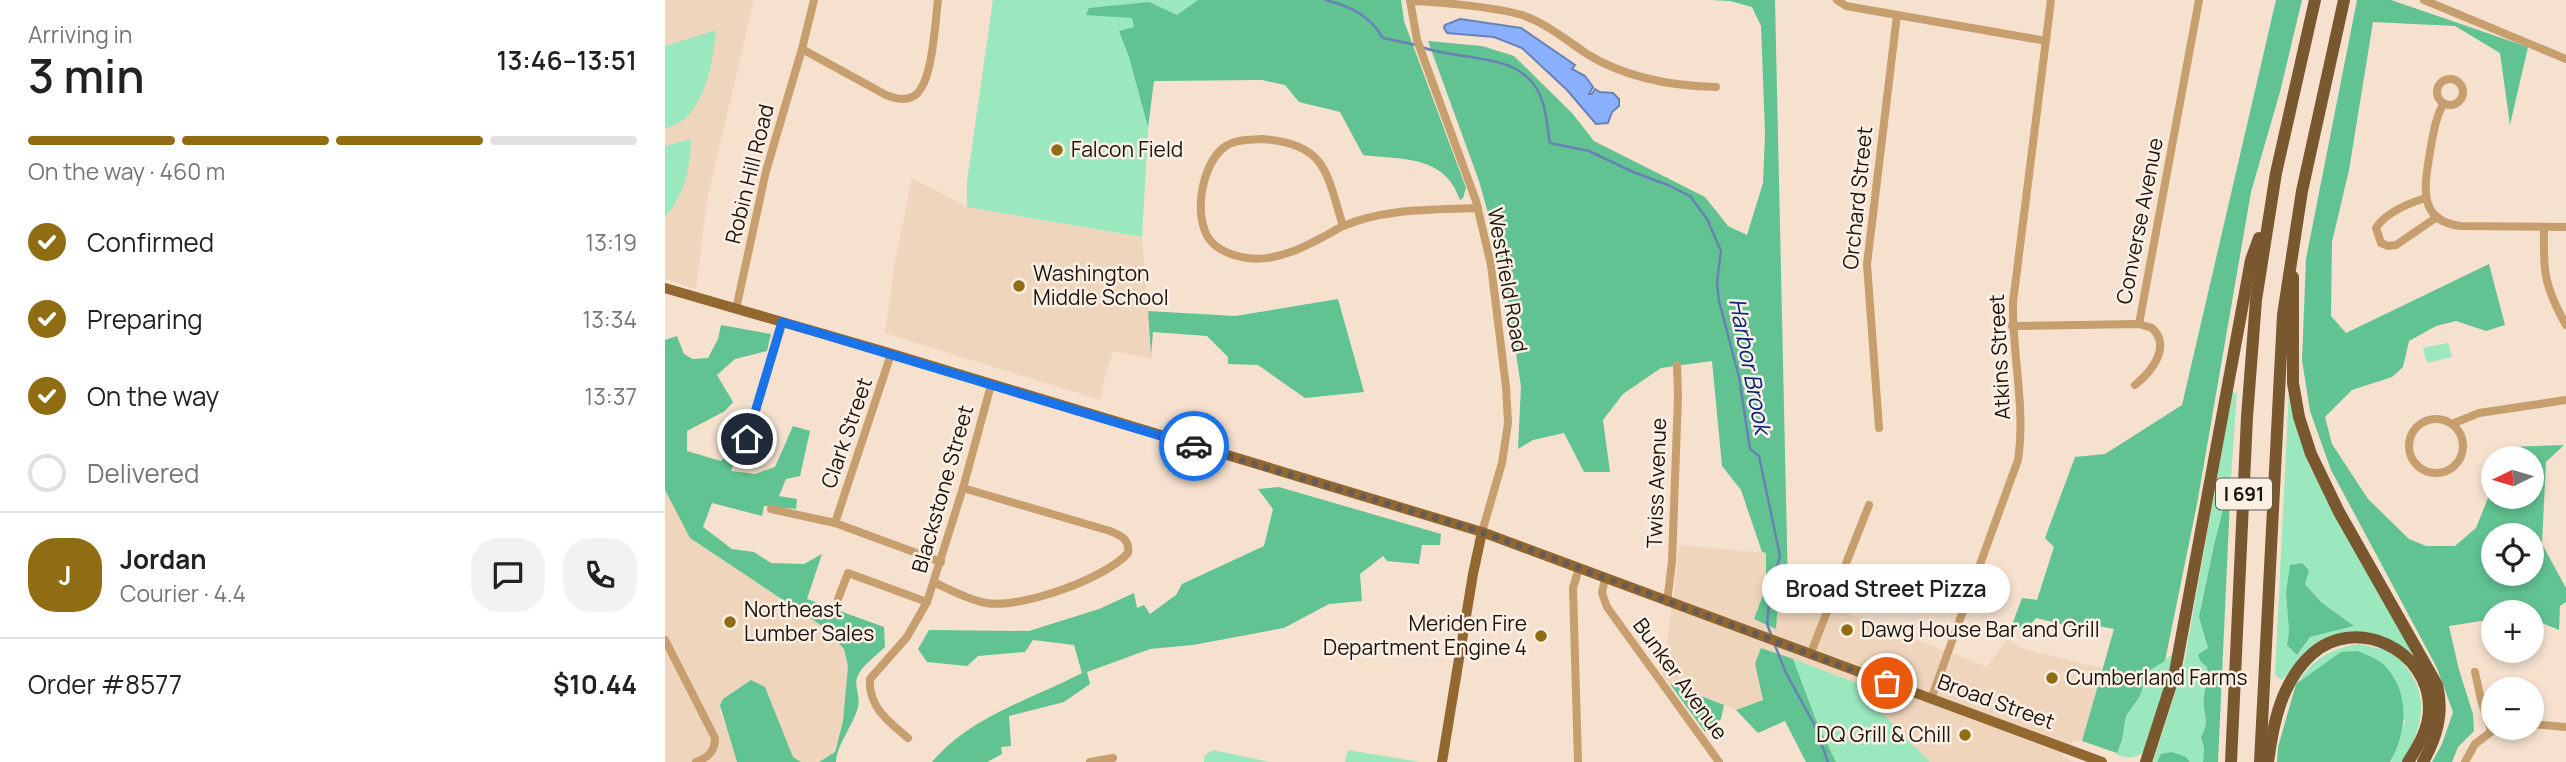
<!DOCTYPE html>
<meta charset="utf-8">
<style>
:root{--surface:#fff;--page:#f2f2f2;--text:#222;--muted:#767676;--line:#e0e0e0;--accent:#906d12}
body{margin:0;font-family:Manrope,sans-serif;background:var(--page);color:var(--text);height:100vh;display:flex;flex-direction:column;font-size:26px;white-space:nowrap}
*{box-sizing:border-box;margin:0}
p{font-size:23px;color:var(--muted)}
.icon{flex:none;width:38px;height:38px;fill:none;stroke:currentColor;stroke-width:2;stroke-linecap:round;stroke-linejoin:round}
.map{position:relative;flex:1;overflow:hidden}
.side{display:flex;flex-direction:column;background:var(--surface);width:665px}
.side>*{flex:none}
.needle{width:46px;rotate:265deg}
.fabs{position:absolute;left:1816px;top:446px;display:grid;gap:14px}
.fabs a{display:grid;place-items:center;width:63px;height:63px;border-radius:50%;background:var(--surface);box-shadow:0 4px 10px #0003;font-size:35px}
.pin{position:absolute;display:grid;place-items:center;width:60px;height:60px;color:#fff;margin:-30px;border:4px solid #fff;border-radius:50%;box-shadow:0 2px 7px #0007}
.courier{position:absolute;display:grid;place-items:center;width:70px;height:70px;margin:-35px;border:5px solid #1a73e8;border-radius:50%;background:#fff;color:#222;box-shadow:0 2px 9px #0007}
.bubble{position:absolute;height:49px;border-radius:24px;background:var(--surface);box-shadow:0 4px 10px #0003;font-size:23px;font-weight:600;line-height:49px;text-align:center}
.summary em{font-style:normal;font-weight:600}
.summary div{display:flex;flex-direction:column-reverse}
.summary{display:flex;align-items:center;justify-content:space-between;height:119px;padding:0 28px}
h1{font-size:46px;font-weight:600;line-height:52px}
.bar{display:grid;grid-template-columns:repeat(4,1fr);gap:10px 7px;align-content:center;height:84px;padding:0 28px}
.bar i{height:9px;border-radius:5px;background:var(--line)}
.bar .active{background:var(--accent)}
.bar p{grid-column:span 4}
.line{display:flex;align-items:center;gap:18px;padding:0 28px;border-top:2px solid var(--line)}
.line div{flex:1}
.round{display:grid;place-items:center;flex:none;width:74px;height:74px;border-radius:28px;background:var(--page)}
ol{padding:0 28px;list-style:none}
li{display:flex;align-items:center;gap:21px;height:77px}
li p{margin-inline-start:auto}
li .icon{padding:7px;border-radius:50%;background:var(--accent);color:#fff;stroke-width:4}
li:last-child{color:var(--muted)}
li i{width:38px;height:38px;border:4px solid var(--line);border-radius:50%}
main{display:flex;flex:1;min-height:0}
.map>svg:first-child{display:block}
.built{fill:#f0d5bd}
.green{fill:#9ce8be;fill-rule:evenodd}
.forest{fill:#61c391;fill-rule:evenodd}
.water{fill:#8ab0fd;stroke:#6982b6;stroke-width:2}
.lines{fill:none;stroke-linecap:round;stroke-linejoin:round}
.stream{stroke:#6982b6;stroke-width:2.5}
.minor{stroke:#c79e6e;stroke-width:8}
.major{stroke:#936830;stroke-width:10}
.highway{stroke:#79582f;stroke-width:12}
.done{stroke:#685c52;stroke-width:7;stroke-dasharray:0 12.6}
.route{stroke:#1a73e8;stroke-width:9}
.poi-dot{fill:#906d12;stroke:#fcf0e5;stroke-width:2.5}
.labels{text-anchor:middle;stroke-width:5;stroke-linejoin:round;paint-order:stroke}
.shield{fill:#fcf0e5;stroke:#5f574f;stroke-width:2}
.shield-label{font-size:19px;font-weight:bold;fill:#1c150f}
.poi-label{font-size:21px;fill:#1c150f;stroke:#fcf0e5;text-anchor:start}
.street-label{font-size:21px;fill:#1c150f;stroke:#fcf0e5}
.water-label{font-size:23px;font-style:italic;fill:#06277c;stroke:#fcf0e5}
</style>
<main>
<section class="side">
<div class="summary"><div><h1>3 min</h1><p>Arriving in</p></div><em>13:46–13:51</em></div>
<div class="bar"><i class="active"></i><i class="active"></i><i class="active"></i><i></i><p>On the way · 460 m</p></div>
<ol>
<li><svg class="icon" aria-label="check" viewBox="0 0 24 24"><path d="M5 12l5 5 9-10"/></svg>Confirmed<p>13:19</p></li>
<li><svg class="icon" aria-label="check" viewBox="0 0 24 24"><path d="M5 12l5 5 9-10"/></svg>Preparing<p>13:34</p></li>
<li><svg class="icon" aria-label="check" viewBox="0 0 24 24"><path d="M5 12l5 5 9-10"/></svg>On the way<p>13:37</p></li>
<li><i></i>Delivered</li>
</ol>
<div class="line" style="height:126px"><b class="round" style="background:var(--accent);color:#fff">J</b><div><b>Jordan</b><p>Courier · 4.4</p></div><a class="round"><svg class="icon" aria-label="chat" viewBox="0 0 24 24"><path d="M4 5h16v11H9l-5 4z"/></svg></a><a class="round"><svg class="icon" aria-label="phone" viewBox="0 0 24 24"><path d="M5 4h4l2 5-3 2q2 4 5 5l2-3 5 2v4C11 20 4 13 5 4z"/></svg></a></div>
<div class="line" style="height:91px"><div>Order #8577</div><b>$10.44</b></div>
</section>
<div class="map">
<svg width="1901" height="762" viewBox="0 0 1901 762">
<rect width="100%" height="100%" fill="#f6e1cf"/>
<g class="built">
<polygon points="0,0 89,0 42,200 31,289 0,279"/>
<polygon points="247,178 302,207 477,237 487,359 449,351 441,371 435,400 220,333 230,261"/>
<polygon points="0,490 25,538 157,626 179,649 183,666 178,721 169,752 154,762 136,762 128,757 100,687 55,711 67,740 72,762 0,762"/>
<polygon points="1014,545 1122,555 1123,590 1322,667 1342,639 1358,649 1437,668 1417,741 1408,741 1397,757 1409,762 1265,762 1216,712 1210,690 1097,648 1090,664 1098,701 1071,710 1005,684 997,675 1009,593"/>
</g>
<g class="green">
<polygon points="328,0 736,0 739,21 676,99 489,29 477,237 302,207 302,182"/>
<path d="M51,30C48,63 39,121 0,128V46Z"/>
<path d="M26,139C25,167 20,195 0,217V146Z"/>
<polygon points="1783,343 1787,357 1762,363 1758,348"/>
<path d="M1624,390L1643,463L1748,649L1744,654L1733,644L1708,636L1642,651L1617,680L1610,675ZM1640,584L1657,603L1688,626L1645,637L1633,654L1622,645L1624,632L1621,593Z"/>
<path d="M1567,392L1572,393L1566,478L1549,545L1534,617L1544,648L1536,662L1542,667C1544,681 1540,685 1539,697C1537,714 1546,720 1536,737L1539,748L1538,762H1525L1521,757L1488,762L1519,664Z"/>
<path d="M1693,644C1702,646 1711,647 1720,650C1730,654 1738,662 1744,671C1766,702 1754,731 1739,762H1726L1740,721L1677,652L1631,684C1650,659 1661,650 1693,644Z"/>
<path d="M1511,652L1480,751C1470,759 1462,759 1451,754L1457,740L1461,716L1475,696L1483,671Z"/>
<polygon points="1128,659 1210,690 1216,712 1265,762 1171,762 1153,725"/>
<polygon points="548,750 605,762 539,762 539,756"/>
<polygon points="683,750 755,762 680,762"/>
</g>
<g class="forest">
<path d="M533,0H736L739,21L801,188L798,198L795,200C780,155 738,160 698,155L675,112L634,102L620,85L597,80L489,81L483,127L464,57L454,31L469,27L467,18L421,15L424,8L484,2L512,15Z"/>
<polygon points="1046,0 1110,0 1123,589 1114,589 1111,629 1089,619 1101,587 1101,553 1097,552 1076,490 1057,466 1047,361 996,368 958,394 938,420 945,472 919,472 899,433 868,440 853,449 856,387 838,266 814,181 763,41 817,46 849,56 907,113 929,141 1040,197 1063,226 1082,235 1098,183 1100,134 1096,26 1087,7 1065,1"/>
<polygon points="1611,0 1637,0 1615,92 1586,192 1532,504 1500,661 1483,671 1475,696 1461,716 1457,740 1452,753 1417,741 1449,629 1418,623 1416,629 1371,618 1365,625 1345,630 1357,598 1372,600 1389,547 1380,538 1410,457 1440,454 1517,405"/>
<path d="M1692,0H1726L1863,47L1845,125L1835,53L1790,26L1708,22L1684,170L1667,242L1666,316L1681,333L1824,264L1840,325L1821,331L1791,321L1771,326L1744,341L1738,367L1727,377L1687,390L1660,417L1667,444L1703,499L1744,539L1761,546H1790L1811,528L1829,483V497H1867V458H1838L1843,447L1899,445L1881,462L1877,544L1901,588V602L1895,606L1894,630L1867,619V612H1829V619L1784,626L1794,670L1808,714L1809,731L1793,747L1787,762H1767L1777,744L1788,712L1772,668L1666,470L1645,411L1637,360L1641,259ZM1829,536H1867V574H1829Z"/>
<polygon points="673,299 699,392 640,398 593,365 563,364 563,357 542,336 488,332 486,355 483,311 570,316"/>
<path d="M56,325L106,334L102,351L70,359L52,375L68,402L60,411L22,431V451L56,461L70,447L71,457L66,471L90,474L110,467L128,426L145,431L135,476L121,479L114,496L132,499L131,509L99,506L97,516L47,503L38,527L67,549L89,552L106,563L139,564L157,554L142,599L219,627L220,647C212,655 198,665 193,675C188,685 196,697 193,707C189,724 171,746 171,762H154L170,752L178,721L183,666L179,649L157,626L25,538L0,490V340L12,336L19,354L28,359L43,358L53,339Z"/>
<path d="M1566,478L1553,762H1538L1539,748L1536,737C1546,720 1537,714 1539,697C1540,685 1544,681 1542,667L1536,662L1533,655L1543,648L1534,617L1549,545Z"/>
<path d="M614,487L776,534L775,545H757L754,564L722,561L718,556L695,574L697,601L664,604L619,628L528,645L485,649L422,672L425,684L399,702L344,716L346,746L336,747L337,754L322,762H267C306,716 365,700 417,673L409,645L368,640L360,652L313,656L302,666L262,662L253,649L264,630L364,631L434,609L469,593L472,608L479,605L485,614L511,595L517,584L599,546L608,509L593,489Z"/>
<polygon points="1637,563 1644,570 1640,584 1657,603 1689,626 1645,637 1632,655 1622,645 1624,632 1621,593 1625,565"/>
<polygon points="1096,648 1128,659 1153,725 1171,762 1141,762 1120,721 1093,733 1071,710 1098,700 1090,664"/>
<path d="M1693,651C1701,655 1711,658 1718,664C1745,690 1743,731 1725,762H1612L1613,747L1631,684L1676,652Z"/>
<polygon points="86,680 100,687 128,757 136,762 72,762 55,705 58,699"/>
<polygon points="1005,684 1059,705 1056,719 1040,732"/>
<polygon points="1507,752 1521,757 1525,762 1492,762 1496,754"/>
</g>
<polygon class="water" points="795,19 856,28 910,65 907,69 920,76 928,87 924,94 927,94 930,89 935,92 948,93 954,99 954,106 947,112 943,123 931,124 902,90 857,48 829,37 782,33 779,28 780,25"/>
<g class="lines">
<g class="stream">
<path d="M661,0C687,7 704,15 718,38L751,45"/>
<path d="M757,47C795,62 855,50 875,95C882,110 882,127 885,143L924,151L968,172L1003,185L1025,196L1042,219L1056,251L1052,282L1054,301L1074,377L1085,449L1094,456L1115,556L1106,585L1102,624L1107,637"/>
<polyline points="1109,643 1121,673 1150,726 1163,762"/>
</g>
<g class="minor">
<path d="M149,0L137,49L221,95C229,98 238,101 247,97C268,89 270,21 273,0"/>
<polyline points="745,0 752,40 811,201 826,265 841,387 843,423 837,463 817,532"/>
<polyline points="1172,0 1181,6 1381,41"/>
<polyline points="1759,0 1901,59"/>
<path d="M745,1C775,2 829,7 857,15C881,23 901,40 922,54C961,78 1006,86 1051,87"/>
<circle cx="1785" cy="92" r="13"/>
<path d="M1778,104C1770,119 1768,135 1765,152C1760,184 1751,221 1796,226L1901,227"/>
<path d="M597,139C662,144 661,172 678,226C650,241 616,263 582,258C569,256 554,251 545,240C527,217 537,161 561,146C571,139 586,140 597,139Z"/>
<path d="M1761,198C1744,203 1720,213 1711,228L1716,243L1723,246L1731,245L1772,217"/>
<path d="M678,226C721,208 767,210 813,208"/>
<path d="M1879,227C1878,271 1879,286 1901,325"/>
<polyline points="71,309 101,171 137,49"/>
<polyline points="1474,324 1534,0"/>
<path d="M1347,326L1474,324L1487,328C1507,347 1486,372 1470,385"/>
<circle cx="1771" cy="446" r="27"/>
<polyline points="1787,424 1814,413 1901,400"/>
<polyline points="1214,428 1202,264 1232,15"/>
<polyline points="74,464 117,322"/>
<polyline points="106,509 170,523 276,562"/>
<polyline points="170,523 226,354"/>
<polyline points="940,578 937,593 942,607 1054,762"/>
<path d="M270,583C286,590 303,600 321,603C355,609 440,579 463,553C465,539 456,536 445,531L298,488"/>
<polyline points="173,599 183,573 262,602"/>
<polyline points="1002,602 1007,562 1013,397 1012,365"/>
<path d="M0,640L50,738C50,751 44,757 31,762"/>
<polyline points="1145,655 1204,505"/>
<polyline points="1810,672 1816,700 1826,730"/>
<path d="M1266,699L1353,460C1361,408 1347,355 1348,302L1386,0"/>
<polyline points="1867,724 1901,727"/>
<path d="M243,738C224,722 203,707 205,679L242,637L262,602L298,488L326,385"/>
<polyline points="425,762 448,758"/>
<polyline points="913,762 908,588 914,568"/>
<polyline points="1800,762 1810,744 1830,729"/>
</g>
<g class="major">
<polyline points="0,288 221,352 817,532 1437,762"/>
<polyline points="777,762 808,574 817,532"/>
</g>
<g class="highway">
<path d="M1628,277V383L1634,417L1646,454L1674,512L1772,685C1779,713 1772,737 1758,762"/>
<polyline points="1481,762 1510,672 1586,260 1594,238"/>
<polyline points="1566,762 1582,417 1591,300 1611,173 1650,0"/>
<polyline points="1595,762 1618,315 1637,191 1679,0"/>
<path d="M1603,762C1608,724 1616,682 1647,654C1690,615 1764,649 1764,708C1764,728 1754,745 1743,762"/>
</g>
</g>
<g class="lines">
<polyline class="done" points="529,446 817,532 1222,683"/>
<polyline class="route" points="82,439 117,322 529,446"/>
</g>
<g class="poi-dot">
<circle cx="392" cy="150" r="7"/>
<circle cx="354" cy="286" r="7"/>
<circle cx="65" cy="622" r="7"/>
<circle cx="1182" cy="630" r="7"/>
<circle cx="876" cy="636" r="7"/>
<circle cx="1387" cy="678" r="7"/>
<circle cx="1300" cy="735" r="7"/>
</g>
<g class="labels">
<rect class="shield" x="1551" y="478.5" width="56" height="31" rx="5"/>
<g class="shield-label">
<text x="1579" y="501">I 691</text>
</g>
<g class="poi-label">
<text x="406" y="157">Falcon Field</text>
<text x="368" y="281">Washington<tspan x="368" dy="24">Middle School</tspan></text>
<text x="79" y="617">Northeast<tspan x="79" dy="24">Lumber Sales</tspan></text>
<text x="862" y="631" text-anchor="end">Meriden Fire<tspan x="862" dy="24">Department Engine 4</tspan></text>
<text x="1196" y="637">Dawg House Bar and Grill</text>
<text x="1401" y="685">Cumberland Farms</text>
<text x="1286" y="742" text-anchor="end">DQ Grill &amp; Chill</text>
</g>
<g class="street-label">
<text transform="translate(85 174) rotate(-76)" y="7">Robin Hill Road</text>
<text transform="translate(1193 198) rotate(-84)" y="7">Orchard Street</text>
<text transform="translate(1475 221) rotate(-79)" y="7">Converse Avenue</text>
<text transform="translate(842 280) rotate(80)" y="7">Westfield Road</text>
<text transform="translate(1335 357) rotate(-93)" y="7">Atkins Street</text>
<text transform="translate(182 433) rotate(-71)" y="7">Clark Street</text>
<text transform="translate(992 483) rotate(-88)" y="7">Twiss Avenue</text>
<text transform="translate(278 489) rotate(-74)" y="7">Blackstone Street</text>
<text transform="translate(1015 679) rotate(54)" y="7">Bunker Avenue</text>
<text transform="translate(1331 702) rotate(20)" y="7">Broad Street</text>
</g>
<g class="water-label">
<text transform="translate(1085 366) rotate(79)" y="8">Harbor Brook</text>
</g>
</g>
</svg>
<div class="fabs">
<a><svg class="needle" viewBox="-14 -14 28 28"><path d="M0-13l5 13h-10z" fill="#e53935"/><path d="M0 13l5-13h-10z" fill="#767676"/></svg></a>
<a><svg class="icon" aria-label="locate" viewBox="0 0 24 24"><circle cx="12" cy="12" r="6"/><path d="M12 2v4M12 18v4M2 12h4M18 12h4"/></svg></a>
<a>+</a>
<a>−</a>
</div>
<div class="pin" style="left:1222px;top:683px;background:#ea580c"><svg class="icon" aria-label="bag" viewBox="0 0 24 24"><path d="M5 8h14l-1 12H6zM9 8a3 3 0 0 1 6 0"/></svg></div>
<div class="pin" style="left:82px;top:439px;background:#1f2937"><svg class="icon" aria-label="home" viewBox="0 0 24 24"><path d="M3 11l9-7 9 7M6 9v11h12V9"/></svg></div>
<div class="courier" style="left:529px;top:446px"><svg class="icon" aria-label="car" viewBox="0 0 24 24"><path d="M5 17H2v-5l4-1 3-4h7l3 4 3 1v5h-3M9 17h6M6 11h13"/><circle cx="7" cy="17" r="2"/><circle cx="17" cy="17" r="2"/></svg></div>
<div class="bubble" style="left:1097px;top:564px;width:248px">Broad Street Pizza</div>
</div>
</main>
